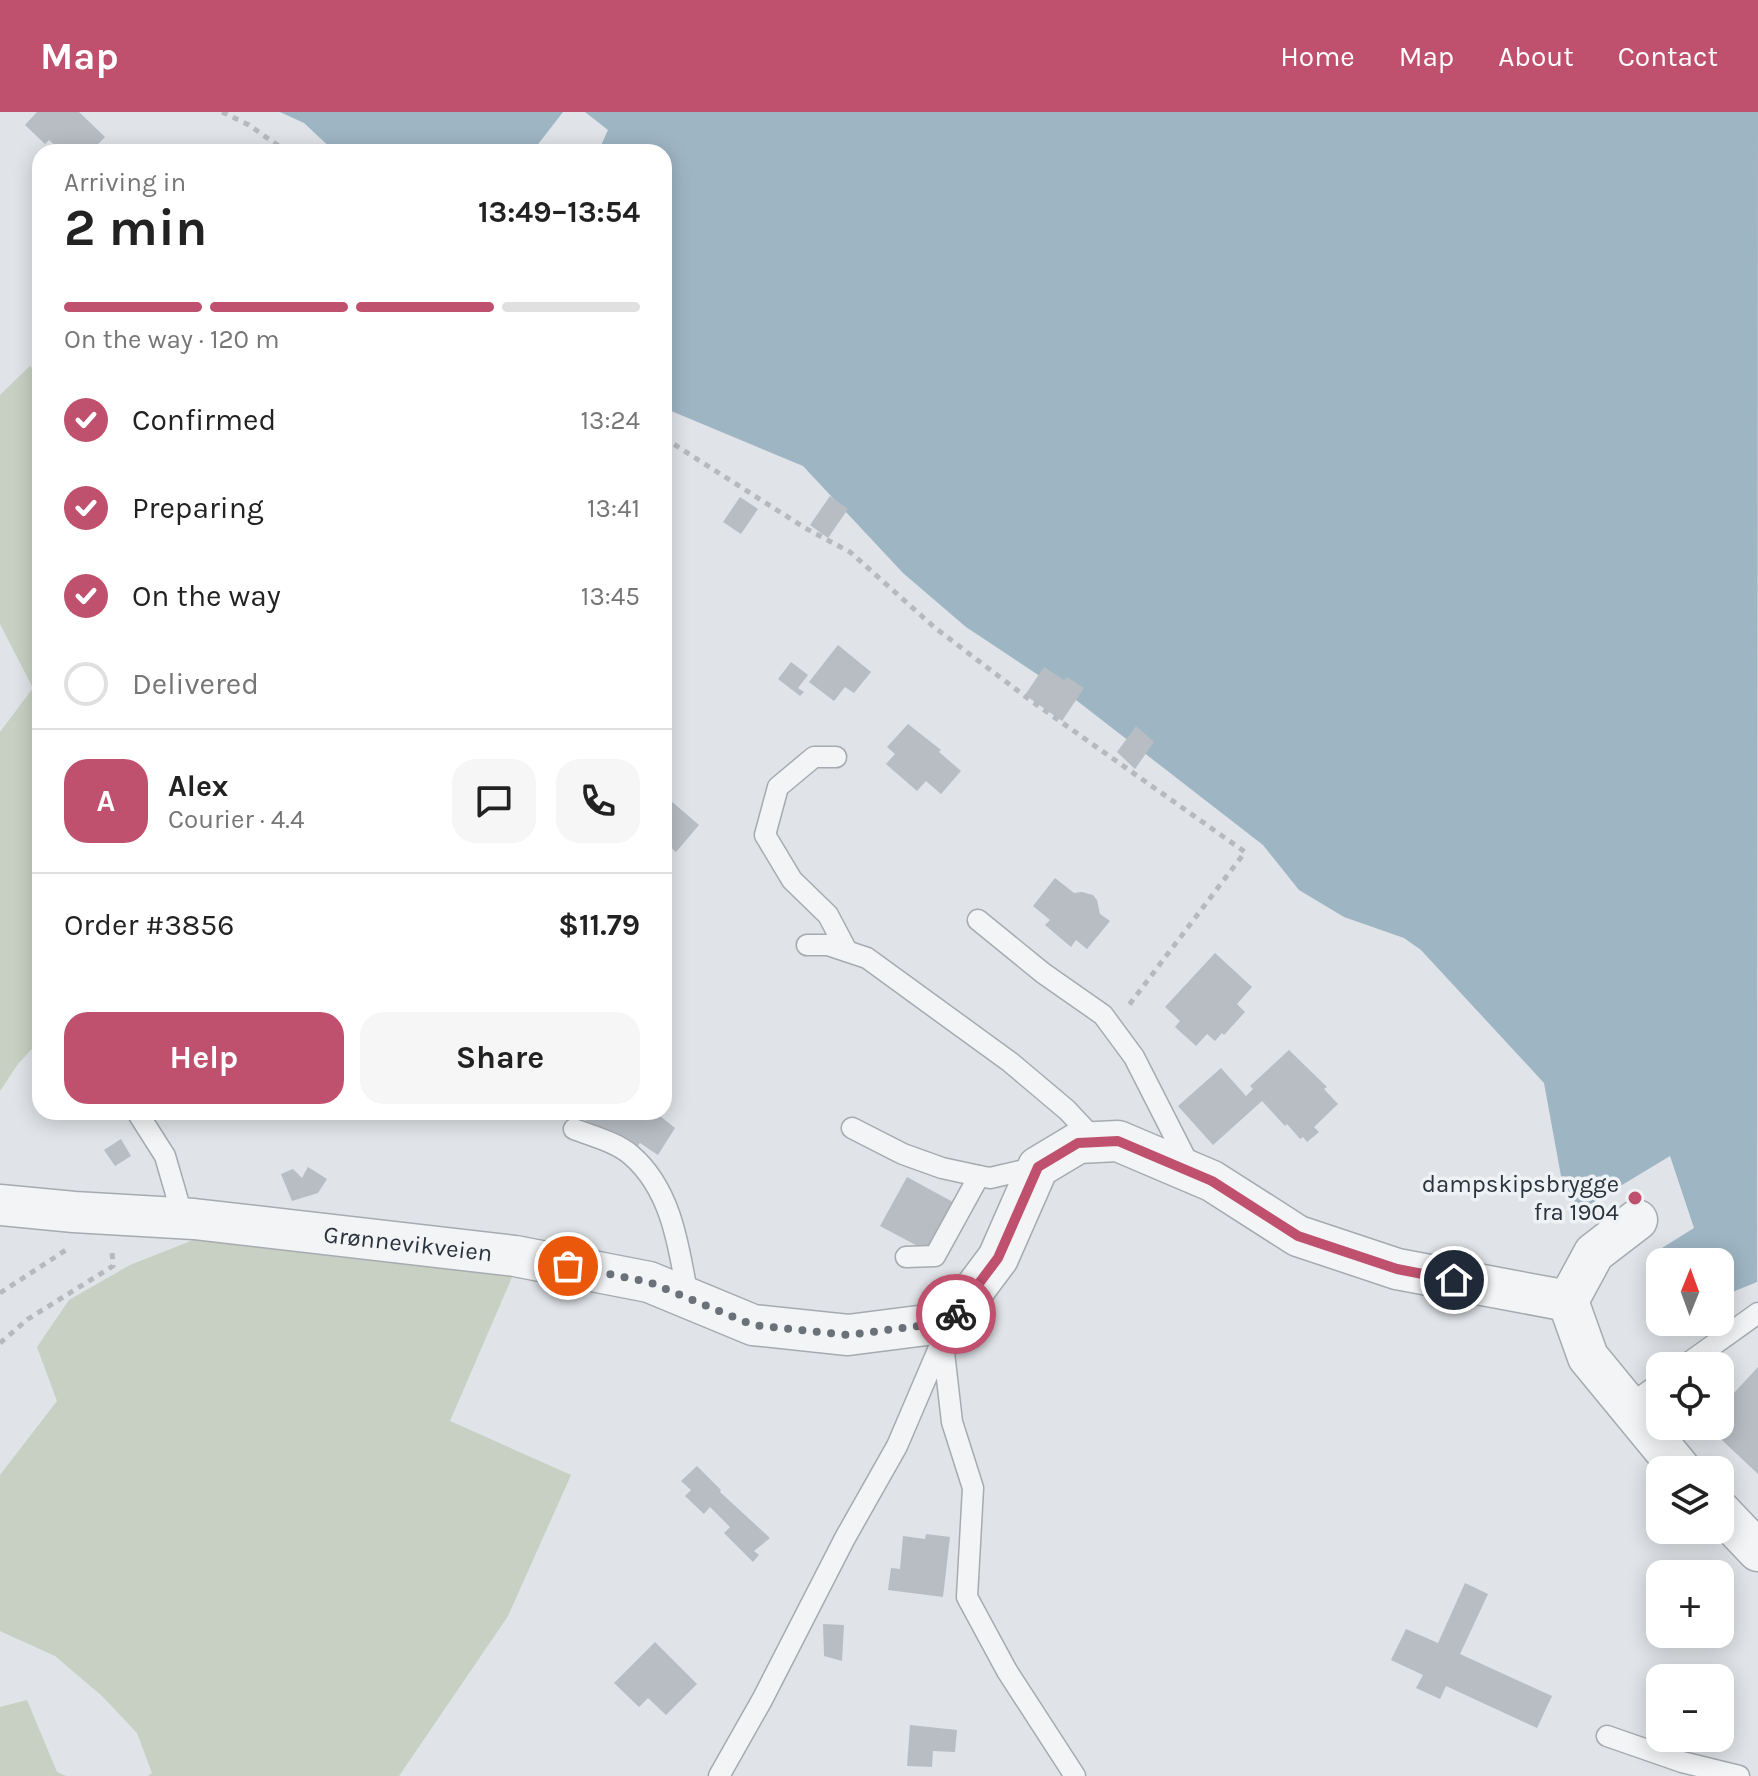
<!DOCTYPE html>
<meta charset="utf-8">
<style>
:root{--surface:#fff;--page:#f6f6f6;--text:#222;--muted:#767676;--line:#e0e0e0;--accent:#c0516e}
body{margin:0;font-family:Karla,sans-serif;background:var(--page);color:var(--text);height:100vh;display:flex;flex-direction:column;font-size:30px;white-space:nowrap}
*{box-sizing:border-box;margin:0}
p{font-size:26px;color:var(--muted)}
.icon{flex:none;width:44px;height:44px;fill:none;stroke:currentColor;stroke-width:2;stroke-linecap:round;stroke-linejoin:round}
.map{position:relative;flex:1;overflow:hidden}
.panel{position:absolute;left:32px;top:32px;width:640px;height:976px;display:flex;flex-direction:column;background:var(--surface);border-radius:24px;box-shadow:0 4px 20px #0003}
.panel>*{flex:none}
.needle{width:52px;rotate:1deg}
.buttons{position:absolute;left:1646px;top:1136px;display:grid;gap:16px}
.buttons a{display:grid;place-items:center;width:88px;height:88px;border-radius:16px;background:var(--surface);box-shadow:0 4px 20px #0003;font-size:40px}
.pin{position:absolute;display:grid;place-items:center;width:68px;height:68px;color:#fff;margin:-34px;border:4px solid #fff;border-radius:50%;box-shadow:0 2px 8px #0007}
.courier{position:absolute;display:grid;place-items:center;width:80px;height:80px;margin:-40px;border:6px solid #c0516e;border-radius:50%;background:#fff;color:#222;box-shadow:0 2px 10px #0007}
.summary em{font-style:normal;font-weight:700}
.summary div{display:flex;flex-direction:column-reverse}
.summary{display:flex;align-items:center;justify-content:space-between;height:136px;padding:0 32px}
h1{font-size:52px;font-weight:700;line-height:60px}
.bar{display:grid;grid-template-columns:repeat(4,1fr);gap:12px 8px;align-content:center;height:96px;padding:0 32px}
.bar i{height:10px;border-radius:6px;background:var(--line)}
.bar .current{background:var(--accent)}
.bar p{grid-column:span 4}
.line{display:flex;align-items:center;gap:20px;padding:0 32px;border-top:2px solid var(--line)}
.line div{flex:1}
.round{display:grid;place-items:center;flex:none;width:84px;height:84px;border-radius:24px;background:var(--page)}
ol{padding:0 32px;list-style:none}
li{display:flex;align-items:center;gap:24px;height:88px}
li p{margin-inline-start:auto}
li .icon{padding:8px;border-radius:50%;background:var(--accent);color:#fff;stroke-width:4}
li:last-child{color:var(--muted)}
li i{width:44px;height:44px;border:4px solid var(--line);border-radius:50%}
.cta{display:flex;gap:16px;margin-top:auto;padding:16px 32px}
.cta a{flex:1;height:92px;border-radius:24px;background:var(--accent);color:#fff;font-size:32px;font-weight:700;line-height:92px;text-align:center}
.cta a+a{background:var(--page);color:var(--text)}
header{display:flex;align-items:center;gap:48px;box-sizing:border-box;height:112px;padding:0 40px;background:var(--accent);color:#fff}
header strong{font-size:38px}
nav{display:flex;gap:44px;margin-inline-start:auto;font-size:28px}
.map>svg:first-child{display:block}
.green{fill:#c7d0c2}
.water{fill:#9eb5c4}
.building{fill:#b7bdc3}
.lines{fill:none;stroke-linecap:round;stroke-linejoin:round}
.lane-casing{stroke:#a6abb1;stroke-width:23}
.street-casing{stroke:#a6abb1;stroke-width:43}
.path{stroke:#b6babe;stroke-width:5;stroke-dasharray:6 6;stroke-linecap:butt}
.lane{stroke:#f2f4f6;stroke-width:20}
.street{stroke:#f2f4f6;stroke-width:40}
.done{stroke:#6a7178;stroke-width:8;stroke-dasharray:0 14.4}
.route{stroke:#c0516e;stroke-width:10}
.poi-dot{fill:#c0516e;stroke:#eff2f5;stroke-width:3}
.labels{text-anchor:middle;stroke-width:7;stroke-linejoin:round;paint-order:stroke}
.poi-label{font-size:24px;fill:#2a333d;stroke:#eff2f5;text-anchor:end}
.street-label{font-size:24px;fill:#2a333d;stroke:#eff2f5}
</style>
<header>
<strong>Map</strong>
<nav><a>Home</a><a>Map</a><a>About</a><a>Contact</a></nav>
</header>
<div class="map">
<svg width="1758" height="1664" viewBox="0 0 1758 1664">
<rect width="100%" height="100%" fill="#e0e3e7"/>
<g class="green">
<polygon points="30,254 40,265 40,928 18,952 0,979 0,620 33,576 0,512 0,283"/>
<polygon points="216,1119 513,1163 450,1309 571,1363 508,1504 399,1664 148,1664 152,1661 137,1621 102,1584 55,1544 0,1519 0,1363 57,1289 37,1235 69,1188 130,1153"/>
<polygon points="27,1588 57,1660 66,1664 0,1664 0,1595"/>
</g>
<g class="water">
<polygon points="280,0 563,0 532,40 335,40 304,11"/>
<polygon points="585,0 1758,0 1757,1170 1720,1185 1720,1150 1660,1150 1654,1141 1694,1116 1670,1044 1579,1099 1561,1064 1544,971 1421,838 1404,826 1344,805 1299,778 1263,733 1076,588 966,515 903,461 803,354 664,296 664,40 598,40 608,18"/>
</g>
<g class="building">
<polygon points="37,0 79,0 105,25 90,40 62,40 49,28 45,32 25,13"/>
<polygon points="830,384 848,397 828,426 810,413"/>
<polygon points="740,385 758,397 741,422 723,410"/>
<polygon points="838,533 871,560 854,581 845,575 834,589 809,570"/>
<polygon points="791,550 808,563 798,576 804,580 800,584 778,567"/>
<polygon points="1044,555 1064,568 1067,565 1084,576 1062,609 1025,583"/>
<polygon points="908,612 941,638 939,640 961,659 941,682 926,669 917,679 886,652 895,642 887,635"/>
<polygon points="1136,614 1154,630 1135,657 1117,640"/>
<polygon points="664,683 699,713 676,740 664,729"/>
<polygon points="1055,766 1074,781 1082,780 1093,783 1097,788 1100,802 1110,809 1087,837 1076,828 1071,835 1045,813 1050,808 1033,794"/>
<polygon points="1215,841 1252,875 1237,892 1245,900 1224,923 1222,921 1215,929 1207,922 1196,934 1175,915 1180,909 1165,895"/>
<polygon points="1289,938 1327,975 1324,977 1338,992 1314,1015 1319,1020 1307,1030 1303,1025 1300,1027 1287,1012 1285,1014 1262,989 1213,1033 1178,994 1221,956 1246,984 1253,977 1250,974"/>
<polygon points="587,1000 655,1000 675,1016 658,1043 640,1031 638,1034 627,1027 623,1033 583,1007"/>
<polygon points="121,1027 131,1044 115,1054 104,1038"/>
<polygon points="308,1055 327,1067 318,1081 292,1089 281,1062 293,1057 302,1066"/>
<polygon points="907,1065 953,1090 927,1139 880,1114"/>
<polygon points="1758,1255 1758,1362 1707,1314 1720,1314 1720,1296"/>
<polygon points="697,1354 721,1378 720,1380 770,1426 754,1439 759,1443 753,1450 724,1421 730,1415 710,1395 704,1402 685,1384 691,1378 681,1369"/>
<polygon points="926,1422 950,1425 943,1485 888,1478 891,1456 900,1457 903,1424 925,1427"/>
<polygon points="1465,1471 1488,1482 1460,1542 1552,1584 1537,1616 1446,1574 1440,1587 1416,1576 1423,1563 1391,1548 1406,1517 1438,1531"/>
<polygon points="823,1512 844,1513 842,1549 824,1544"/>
<polygon points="655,1530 697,1572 666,1603 648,1586 639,1595 614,1571"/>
<polygon points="910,1613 957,1618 955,1640 933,1639 932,1655 907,1654"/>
</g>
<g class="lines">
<defs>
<g id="lane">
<polyline points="836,645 814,645 778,675 765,723 792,768 828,803 847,839"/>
<polyline points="978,808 1043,861 1103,903 1134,945 1191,1057"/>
<polyline points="807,833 828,833 867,846 1010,950 1067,998 1097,1030"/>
<polyline points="137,1000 165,1044 183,1106"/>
<polyline points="852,1016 903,1042 942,1056 979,1064 990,1066 1038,1055"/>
<path d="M574,1017C592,1024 616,1030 631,1043C672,1078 679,1136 688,1186"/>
<polyline points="906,1145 935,1144 979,1064"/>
<polyline points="943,1232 952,1310 973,1376 967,1485 1007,1559 1075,1664"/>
<polyline points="1684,1254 1758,1201"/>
<polyline points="1628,1294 1660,1271"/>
<polyline points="1607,1624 1682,1650 1739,1664"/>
<polyline points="719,1664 762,1588 845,1426 897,1334 950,1210"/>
</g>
<g id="street">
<path id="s1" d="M0,1093L74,1100L194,1107L515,1144L649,1170L753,1213L848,1223L950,1210L998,1146L1038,1055L1078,1031L1118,1029L1212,1069L1298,1124L1397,1157L1568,1189"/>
<polyline points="1637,1108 1594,1141 1568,1189 1588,1245 1681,1358"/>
<polyline points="1720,1399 1758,1439"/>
</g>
</defs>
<use href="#lane" class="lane-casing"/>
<use href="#street" class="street-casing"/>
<g class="path">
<polyline points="222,0 249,13 287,40"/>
<polyline points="664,326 805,416 850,440 934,515 1030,588 1245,740 1129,893"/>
<polyline points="0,1181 66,1138"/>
<polyline points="0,1231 28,1207 113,1154 112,1139"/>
</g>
<use href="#lane" class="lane"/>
<use href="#street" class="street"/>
</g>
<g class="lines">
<polyline class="done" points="568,1154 649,1170 753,1213 848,1223 950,1210 956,1202"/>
<polyline class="route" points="956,1202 998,1146 1038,1055 1078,1031 1118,1029 1212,1069 1298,1124 1397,1157 1454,1168"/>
</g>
<circle class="poi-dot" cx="1635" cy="1086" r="8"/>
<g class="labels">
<g class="poi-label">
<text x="1619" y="1080">dampskipsbrygge<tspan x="1619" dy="28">fra 1904</tspan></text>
</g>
<g class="street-label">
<text dy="8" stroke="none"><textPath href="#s1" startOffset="410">Grønnevikveien</textPath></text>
</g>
</g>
</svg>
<div class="buttons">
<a><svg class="needle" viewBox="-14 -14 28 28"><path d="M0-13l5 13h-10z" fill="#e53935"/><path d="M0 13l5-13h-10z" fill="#767676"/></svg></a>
<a><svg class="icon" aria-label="locate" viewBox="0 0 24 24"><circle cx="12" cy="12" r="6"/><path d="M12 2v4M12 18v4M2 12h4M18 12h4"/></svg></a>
<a><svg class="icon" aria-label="layers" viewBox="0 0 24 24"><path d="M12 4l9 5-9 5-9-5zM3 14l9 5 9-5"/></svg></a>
<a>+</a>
<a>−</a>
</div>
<div class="pin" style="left:568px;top:1154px;background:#ea580c"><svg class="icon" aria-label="bag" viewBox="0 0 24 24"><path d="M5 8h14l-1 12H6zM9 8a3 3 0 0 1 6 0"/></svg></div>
<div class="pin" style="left:1454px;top:1168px;background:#1f2937"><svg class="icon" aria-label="home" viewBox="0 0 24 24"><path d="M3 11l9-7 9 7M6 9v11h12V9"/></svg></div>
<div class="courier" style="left:956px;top:1202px"><svg class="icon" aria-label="bike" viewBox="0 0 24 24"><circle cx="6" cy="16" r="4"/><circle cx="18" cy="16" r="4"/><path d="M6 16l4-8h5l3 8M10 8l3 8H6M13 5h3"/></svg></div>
<section class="panel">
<div class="summary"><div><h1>2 min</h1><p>Arriving in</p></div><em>13:49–13:54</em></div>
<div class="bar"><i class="current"></i><i class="current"></i><i class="current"></i><i></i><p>On the way · 120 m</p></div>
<ol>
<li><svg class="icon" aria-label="check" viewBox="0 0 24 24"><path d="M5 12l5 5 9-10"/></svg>Confirmed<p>13:24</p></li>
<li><svg class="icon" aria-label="check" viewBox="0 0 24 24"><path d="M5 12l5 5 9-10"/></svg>Preparing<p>13:41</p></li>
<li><svg class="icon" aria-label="check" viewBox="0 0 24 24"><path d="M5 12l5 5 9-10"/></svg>On the way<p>13:45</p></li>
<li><i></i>Delivered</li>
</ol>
<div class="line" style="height:144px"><b class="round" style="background:var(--accent);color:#fff">A</b><div><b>Alex</b><p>Courier · 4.4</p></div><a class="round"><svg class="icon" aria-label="chat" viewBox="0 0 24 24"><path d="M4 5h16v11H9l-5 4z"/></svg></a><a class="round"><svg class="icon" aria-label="phone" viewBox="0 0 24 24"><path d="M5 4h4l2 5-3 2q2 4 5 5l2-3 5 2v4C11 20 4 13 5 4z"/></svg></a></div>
<div class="line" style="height:104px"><div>Order #3856</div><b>$11.79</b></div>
<div class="cta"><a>Help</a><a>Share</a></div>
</section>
</div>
